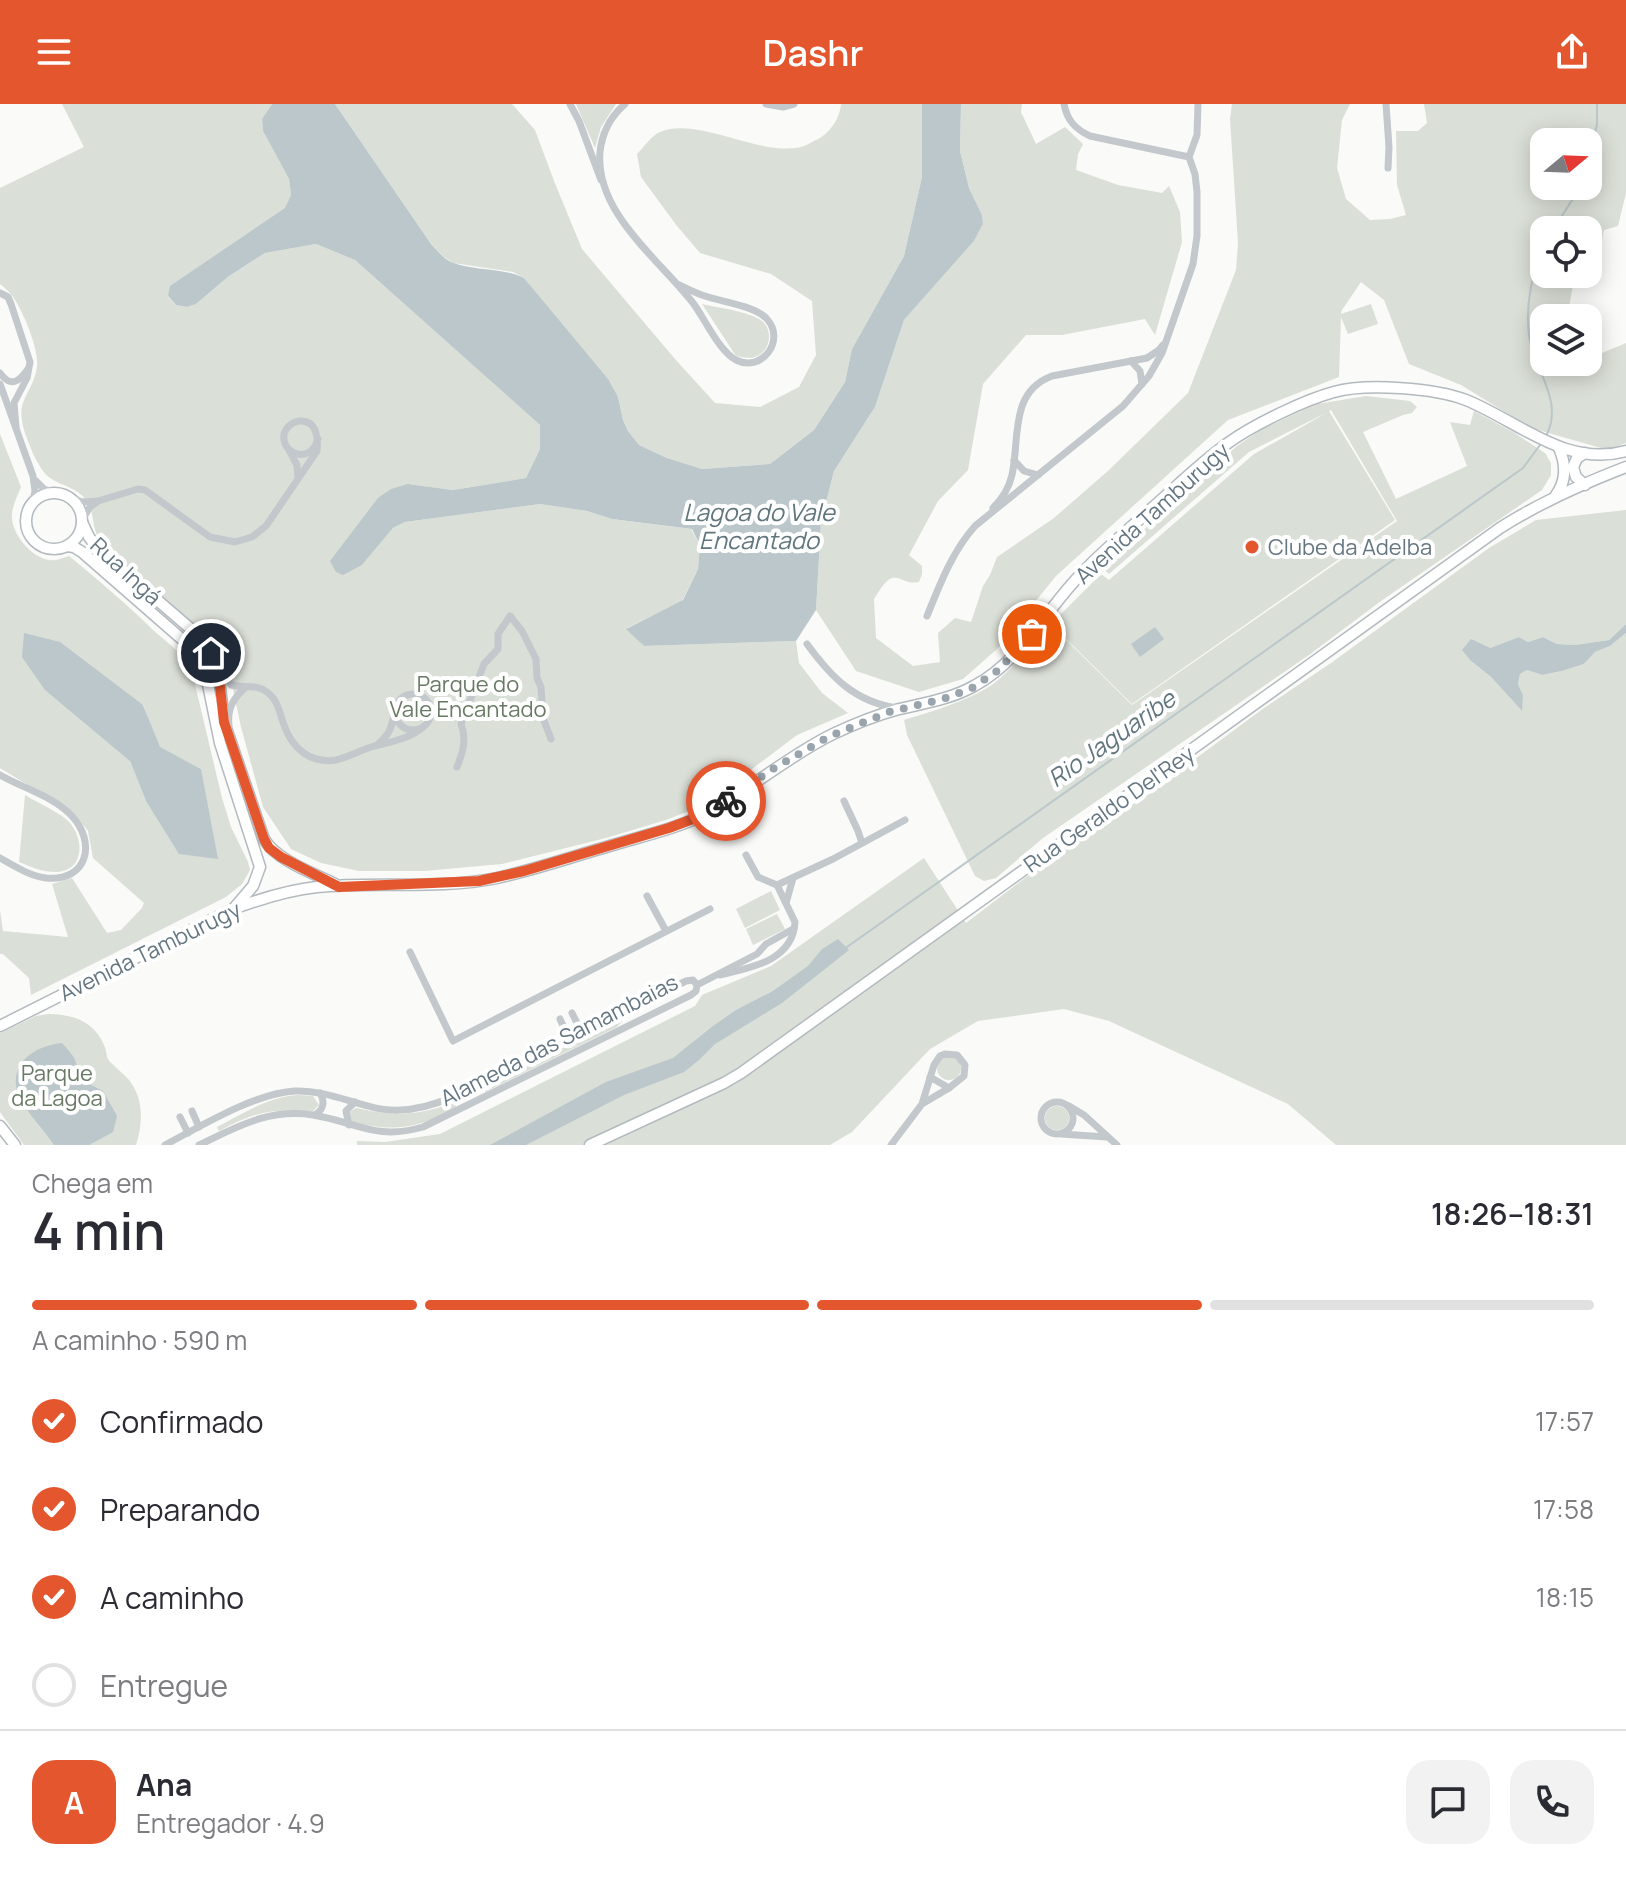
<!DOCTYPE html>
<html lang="pt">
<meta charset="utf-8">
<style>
:root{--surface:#fff;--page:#f2f2f3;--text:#2b2b33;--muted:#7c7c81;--line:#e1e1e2;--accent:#e4572e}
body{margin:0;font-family:Manrope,sans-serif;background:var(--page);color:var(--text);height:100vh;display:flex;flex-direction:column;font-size:30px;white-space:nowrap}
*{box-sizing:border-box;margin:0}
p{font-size:26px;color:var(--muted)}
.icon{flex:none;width:44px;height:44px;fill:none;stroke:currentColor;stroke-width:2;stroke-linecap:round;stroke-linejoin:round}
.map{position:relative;height:1041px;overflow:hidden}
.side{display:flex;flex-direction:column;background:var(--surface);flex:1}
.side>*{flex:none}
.needle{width:52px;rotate:71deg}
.controls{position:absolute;left:1530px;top:24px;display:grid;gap:16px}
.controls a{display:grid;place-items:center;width:72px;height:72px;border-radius:16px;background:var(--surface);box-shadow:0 4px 20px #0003;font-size:40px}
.pin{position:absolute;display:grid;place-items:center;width:68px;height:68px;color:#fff;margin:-34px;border:4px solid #fff;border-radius:50%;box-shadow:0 2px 8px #0007}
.courier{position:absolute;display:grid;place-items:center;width:80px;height:80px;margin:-40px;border:6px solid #e4572e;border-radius:50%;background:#fff;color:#222;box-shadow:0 2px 10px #0007}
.headline em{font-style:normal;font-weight:600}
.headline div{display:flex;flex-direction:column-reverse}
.headline{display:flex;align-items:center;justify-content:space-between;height:136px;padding:0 32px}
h1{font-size:52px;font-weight:600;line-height:60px}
.bar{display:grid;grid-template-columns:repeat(4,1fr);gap:12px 8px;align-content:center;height:96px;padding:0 32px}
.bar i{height:10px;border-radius:6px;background:var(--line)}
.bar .selected{background:var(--accent)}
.bar p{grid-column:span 4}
.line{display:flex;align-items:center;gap:20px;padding:0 32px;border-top:2px solid var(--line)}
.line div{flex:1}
.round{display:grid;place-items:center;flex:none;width:84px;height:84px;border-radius:24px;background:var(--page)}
ol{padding:0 32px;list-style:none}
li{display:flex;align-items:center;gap:24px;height:88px}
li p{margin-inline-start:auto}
li .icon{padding:8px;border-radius:50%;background:var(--accent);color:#fff;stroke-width:4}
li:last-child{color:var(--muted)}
li i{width:44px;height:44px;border:4px solid var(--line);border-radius:50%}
header{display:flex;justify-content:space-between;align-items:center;height:104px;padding:0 32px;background:var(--accent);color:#fff;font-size:36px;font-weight:600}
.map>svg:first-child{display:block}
.green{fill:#dadfd7;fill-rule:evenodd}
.water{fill:#bbc7cb}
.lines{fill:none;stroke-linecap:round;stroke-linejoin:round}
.stream{stroke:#bbc7cb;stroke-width:2}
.secondary-casing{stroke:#b3babf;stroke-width:13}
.street{stroke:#c3c8cc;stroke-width:7}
.secondary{stroke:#fff;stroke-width:10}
.done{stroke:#99a4ac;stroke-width:8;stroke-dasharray:0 14.4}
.route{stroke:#e4572e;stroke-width:10}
.poi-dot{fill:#e4572e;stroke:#fff;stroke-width:3}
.labels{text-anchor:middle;stroke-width:8;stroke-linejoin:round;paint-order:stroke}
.street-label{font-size:22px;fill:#657683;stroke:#fff}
.poi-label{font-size:22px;fill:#657683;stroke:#fff;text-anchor:start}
.park-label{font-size:22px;fill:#687a64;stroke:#fff}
.water-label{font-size:24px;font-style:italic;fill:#60757c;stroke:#fff}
</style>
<header><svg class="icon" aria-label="menu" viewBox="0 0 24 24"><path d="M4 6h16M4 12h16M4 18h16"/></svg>Dashr<svg class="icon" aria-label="share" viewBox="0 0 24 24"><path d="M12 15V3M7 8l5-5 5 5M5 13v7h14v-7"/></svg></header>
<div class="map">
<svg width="1626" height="1041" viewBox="0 0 1626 1041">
<rect width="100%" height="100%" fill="#fafaf8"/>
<g class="green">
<path d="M62,0H272L262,15L263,27L289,75L291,91L285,105L171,182L168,193L176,201L187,203L196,200L229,172L265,149L316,140L355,156L540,321V345L526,374L453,386L408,380L362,461L393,424L405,418L540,400L587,407L612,415L691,425L700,441L698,465L682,497L627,524L644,542L796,537L799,559L822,589L848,609L797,631L732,680L699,703L666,716L606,734L502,760L425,767H359L321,759L291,745L263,703L241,623L230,571L210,538L104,441C89,425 97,412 86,396C78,384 62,382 50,374C39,366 31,345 26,332C23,324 20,310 22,302C26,288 36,277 37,262C39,245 23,207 13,193C10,188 5,184 0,180V84L84,43Z"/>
<path d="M335,0H512L535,26L554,77L582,145L675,255L715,299L760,303L799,283L816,251L812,197L771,170L700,149L677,122L641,73L637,50C644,43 651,32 660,28C696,13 753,49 795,44C803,44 811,38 818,35C830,29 840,14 841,0H922V73L904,152L852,245L845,278L814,326L770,360L702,365L667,354L639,341L628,327L623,316L618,293L524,174L513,168L453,159L443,152L431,140Z"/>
<polygon points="576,0 616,0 601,23 595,44"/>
<path d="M961,0H1022L1021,8L1036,40L1065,23L1083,40L1078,50L1076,66L1118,81L1162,89L1169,82L1180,108L1182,138L1155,231L1145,215L1062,231H1026L983,280L968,366L938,397L909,451L922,462V470L919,478C907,481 900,472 892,474C885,476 878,489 874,495L876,534L913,562L940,558L938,529L955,514L971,518L983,482L990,471L997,453L1054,414L1109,366L1188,289L1236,166L1238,139L1230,15L1232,0H1350L1342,16L1337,64L1346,95L1370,116L1390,115L1406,111L1397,81L1396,27H1418L1427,19L1424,0H1626V89L1618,122L1604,126L1602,135L1588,141V126H1544V170H1575L1567,214H1544V258H1588V239L1602,249L1626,239V339L1608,346L1531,324L1461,281L1409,260L1384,196L1361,178L1342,206L1341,210L1371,200L1378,220L1348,230L1341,213L1339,273L1228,316L1056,472L997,545L963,575L919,588L856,567L816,506L821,418L834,367L875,303L904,216L974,137L983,120L982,111L969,84L960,47ZM1544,38H1588V82H1544Z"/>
<path d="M702,200C719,204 748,207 762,217C774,227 770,248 755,253C749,255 742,253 736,252Z"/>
<path d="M1366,292L1410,297L1417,303L1412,309L1403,311L1363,328L1396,395L1467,362L1450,318L1470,321L1474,307L1513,328L1545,349L1551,359V371L1542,386L1381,497L1309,551L1043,734L996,774L984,777L975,772L907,631L904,616C928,609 973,595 993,580C1015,563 1031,540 1048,518L1132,601L1397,417L1331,306L1329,307L1395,416L1132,600L1051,520L1101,470L1109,476L1254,350L1328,308L1249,348L1109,470L1102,463L1237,342L1262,325L1317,300Z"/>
<path d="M0,330L21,383C17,393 11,404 12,415C14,434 36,459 56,456C61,455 65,453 69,452C98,476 127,500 154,527C170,541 182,548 192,568L222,694L231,723L248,758L250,766L242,780L226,793L31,891L29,874L3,850H0V806L3,827L68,833L52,780L72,774L107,829L121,826L142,804L144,799L93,754L88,727L74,709L0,664ZM143,600L159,643L201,665L146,697L130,657Z"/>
<polygon points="1626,406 1626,520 1609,536 1575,541 1557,540 1543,533 1528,538 1519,533 1490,544 1471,557 1491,573 1521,606 1523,591 1518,580 1520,570 1527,566 1542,571 1562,567 1584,560 1595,548 1610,542 1626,529 1626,1041 1336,1041 1288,1000 1109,917 1064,905 978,917 930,945 852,1028 830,1041 357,1041 357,1037 385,1038 440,1030 695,902 702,891 771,862 924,754 966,819 1025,774 1111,714 1168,678 1199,652 1264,604 1331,559 1489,444 1536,416"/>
<path d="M25,691C36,698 59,708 68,717C85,734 85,767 56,768C42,768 31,763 19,758Z"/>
<polygon points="771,787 780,806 745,824 736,805"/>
<polygon points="777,810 785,825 753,841 746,825"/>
<polygon points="635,907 636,910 623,916 617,923 485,988 485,987 503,977 507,972"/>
<path d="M48,910C72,910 94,917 104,941C107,947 106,954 110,958C116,964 123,969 129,976C144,995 143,1019 136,1041H24L0,1008V929L36,912Z"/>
<circle cx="949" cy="964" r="12"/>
<path d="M476,988L477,990C472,993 465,995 460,999C451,1006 461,1001 450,1007C414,1026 391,1027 352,1018L349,1009L356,1004C405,1015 432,1010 476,988Z"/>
<path d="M298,991L313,992L319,1001L313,1007C271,1005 256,1007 219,1027L217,1023C244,1009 268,993 298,991Z"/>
<circle cx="1057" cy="1014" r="12"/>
</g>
<g class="water">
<path d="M272,0H335L431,140C437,146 443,154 451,158C471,167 501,163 524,174L608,275L618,293L623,316L628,327L639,341L667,354L702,365L770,360L814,326L845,278L852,245L904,152L922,73V0H961L960,47L969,84L982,111L983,120L974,137L904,216L875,303L834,367L821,418L816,506L796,537L644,542L626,525L683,496L698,465L700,441L692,425L612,415L587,407L540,400L405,418L393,424L362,461L343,471L336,468L330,457L378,394L391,385L408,380L453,386L526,374L540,345V321L355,156L316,140L265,149L229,172L196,200L187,203L176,201L168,192L170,182L285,104L291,91L289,75L263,27L262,15Z"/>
<polygon points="1626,520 1626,529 1610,542 1595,548 1584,560 1562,567 1542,571 1527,566 1520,570 1518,580 1523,591 1522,607 1491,573 1471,557 1462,546 1471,535 1490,544 1519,533 1528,538 1543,533 1557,540 1575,541 1609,536"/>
<polygon points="1155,523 1164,535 1140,553 1131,540"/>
<polygon points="24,529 60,538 143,601 160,643 201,665 218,755 179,750 146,697 130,657 45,586 22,553"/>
<polygon points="838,835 849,846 782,899 715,940 699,956 684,968 624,991 526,1041 490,1041 606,978 673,954 713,922 736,906 773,887 808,862 822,845"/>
<path d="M62,939C68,946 76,953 77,963C77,966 76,970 77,974L103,987L117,1012L113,1028L89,1041H54C38,1015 0,988 23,957C34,945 47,941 62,939Z"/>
</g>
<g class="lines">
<g class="stream">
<polyline points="1588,62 1597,20 1597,0"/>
<polyline points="1553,126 1581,82"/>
<path d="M1544,141C1532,170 1525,200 1529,231C1533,265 1565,297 1546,332"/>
<polyline points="847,843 1523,364 1540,341"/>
</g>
<defs>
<g id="secondary">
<polyline points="1585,349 1577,354 1573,363 1576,373 1585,381"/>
<circle cx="54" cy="417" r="28"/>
<path d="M1556,391C1567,376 1566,360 1559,344"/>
<path d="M82,418L89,433L98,445L192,526L211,549L219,574L224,618L264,735C276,756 313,769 335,780"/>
<polyline points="67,442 74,443 82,448 184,537 192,544 204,561 220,639 260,763 253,782 235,803"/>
<path d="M0,922L233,805C260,795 288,786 317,783C376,777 438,786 497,774C533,766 568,754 603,744C637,733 675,726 707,709C751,685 788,652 833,630C854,620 877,611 899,605C925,599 951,595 974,582C1016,560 1041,515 1071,481C1095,453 1124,430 1151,405C1176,383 1201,358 1228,339C1253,321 1304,296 1334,288C1366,279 1435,284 1466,296C1518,317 1566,364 1626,347"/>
<polyline points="0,1022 15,1041"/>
<path d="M590,1041L724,979L741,969L1500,424C1539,399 1582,380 1626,363"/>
</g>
</defs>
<use href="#secondary" class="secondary-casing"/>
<g class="street">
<polyline points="570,0 579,17 601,76"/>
<path d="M625,0C611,12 602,29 600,48C595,109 659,155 693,199C705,215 719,247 736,256C762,269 786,236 767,215C756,202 722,198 705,192C695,189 686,184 677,180"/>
<polyline points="766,0 783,3 794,0"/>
<path d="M1064,0C1067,16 1075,25 1090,32L1189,53"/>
<polyline points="1386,0 1389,43 1388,64"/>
<polyline points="0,189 8,193 11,200 30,258 27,274 14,299 16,323"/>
<polyline points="1131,257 1140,267 1142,280"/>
<path d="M0,269C11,284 19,278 28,265"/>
<polyline points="0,280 33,372 35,387 32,401"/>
<polyline points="289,346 297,361 298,374"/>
<polyline points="1014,356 1024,367 1038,371"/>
<polyline points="36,377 44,385 57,389"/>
<path d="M70,394L83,398L98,397L138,385L145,386L210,433L235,438L252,433L266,422L317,347C318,334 317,317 301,317C297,317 292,319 289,322C270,341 308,368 318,335"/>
<path d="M993,404C1002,395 1009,384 1012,371C1020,335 1009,288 1052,272L1147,254L1159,246L1163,241"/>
<polyline points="82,416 90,403 97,398"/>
<path d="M927,512C940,480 952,448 975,422L1123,302L1149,272L1162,249L1193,160L1197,132V88L1195,70L1189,53L1197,31L1198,0"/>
<path d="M807,540C831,573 855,598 897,604"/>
<path d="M220,565L231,581C244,584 257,580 267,588C278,596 280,610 284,621C292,644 310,660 336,656C348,653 359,647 371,643C389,638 408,636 423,623"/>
<circle cx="413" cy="608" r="18"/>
<path d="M229,622C227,605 233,594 246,583"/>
<path d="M377,641C388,632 391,626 394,611"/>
<path d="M457,663C463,648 467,635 461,620L484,560L498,545V530L510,512L522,527L536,555L537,574L541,583L543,614L551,635"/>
<path d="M0,671C23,684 52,692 71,711C97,738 88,778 46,774C30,772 14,762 0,754"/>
<polyline points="844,697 858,727 862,739"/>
<polyline points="777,781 833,755 905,716"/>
<polyline points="647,792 666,827"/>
<polyline points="786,799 793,774"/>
<polyline points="410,848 453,937 710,805"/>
<path d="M720,871C750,864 793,857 795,818L777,781L758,773L746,751"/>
<polyline points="697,881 757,850 766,840 793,825"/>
<polyline points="572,909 582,929"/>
<polyline points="560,915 569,935"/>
<polyline points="930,973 949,984"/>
<circle cx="1057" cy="1014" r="16"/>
<polyline points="1069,1002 1084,1011 1117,1041"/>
<polyline points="192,1007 199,1023"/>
<path d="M315,1011C324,1005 325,998 320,989"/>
<polyline points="180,1013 188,1029"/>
<polyline points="349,1021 346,1007 355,998"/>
<polyline points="1061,1030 1107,1033"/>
<path d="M165,1041C201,1022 255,989 295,987C321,986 344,996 368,1002C397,1011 425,1005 452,993L686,877L693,876L697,881L696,887L691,891L423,1023C375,1037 357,1018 313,1011C269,1004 237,1023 199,1041"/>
<polyline points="891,1041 922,1000 934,961 940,952 945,950 957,951 965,961 964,972 949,984 922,1000"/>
</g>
<use href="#secondary" class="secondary"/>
</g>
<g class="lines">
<polyline class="done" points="726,697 771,666 830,632 889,608 943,595 972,584 997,567 1032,530"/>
<polyline class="route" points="211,549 219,574 224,618 264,735 269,744 281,753 339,783 479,777 524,767 669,724 701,712 726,697"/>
</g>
<circle class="poi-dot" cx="1252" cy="443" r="8"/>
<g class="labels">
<g class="street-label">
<text transform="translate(1152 409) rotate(-42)" y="8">Avenida Tamburugy</text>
<text transform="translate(126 467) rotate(43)" y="8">Rua Ingá</text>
<text transform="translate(1109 705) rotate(-35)" y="8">Rua Geraldo Del'Rey</text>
<text transform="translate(150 847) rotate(-26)" y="8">Avenida Tamburugy</text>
<text transform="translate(559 936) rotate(-27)" y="8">Alameda das Samambaias</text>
</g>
<g class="poi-label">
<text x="1268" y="451">Clube da Adelba</text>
</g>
<g class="park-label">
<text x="468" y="588">Parque do<tspan x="468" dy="25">Vale Encantado</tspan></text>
<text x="57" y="977">Parque<tspan x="57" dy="25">da Lagoa</tspan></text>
</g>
<g class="water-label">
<text x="759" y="417">Lagoa do Vale<tspan x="759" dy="28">Encantado</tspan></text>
<text transform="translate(1112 635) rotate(-35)" y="8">Rio Jaguaribe</text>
</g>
</g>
</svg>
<div class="controls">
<a><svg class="needle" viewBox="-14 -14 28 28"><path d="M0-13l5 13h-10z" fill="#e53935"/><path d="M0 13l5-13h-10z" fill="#7c7c81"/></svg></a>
<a><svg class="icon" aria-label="locate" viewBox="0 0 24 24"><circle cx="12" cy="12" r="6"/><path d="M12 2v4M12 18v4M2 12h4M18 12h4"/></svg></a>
<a><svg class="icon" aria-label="layers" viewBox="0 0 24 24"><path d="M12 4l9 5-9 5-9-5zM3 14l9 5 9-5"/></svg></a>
</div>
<div class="pin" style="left:1032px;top:530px;background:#ea580c"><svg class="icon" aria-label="bag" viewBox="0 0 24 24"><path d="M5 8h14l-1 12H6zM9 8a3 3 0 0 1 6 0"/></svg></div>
<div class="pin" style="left:211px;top:549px;background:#1f2937"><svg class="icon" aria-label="home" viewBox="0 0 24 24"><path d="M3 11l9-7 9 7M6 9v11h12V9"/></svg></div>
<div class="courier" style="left:726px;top:697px"><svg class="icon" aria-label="bike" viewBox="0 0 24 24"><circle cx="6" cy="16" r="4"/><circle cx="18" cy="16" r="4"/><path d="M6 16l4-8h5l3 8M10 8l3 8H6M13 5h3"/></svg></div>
</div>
<section class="side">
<div class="headline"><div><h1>4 min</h1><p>Chega em</p></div><em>18:26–18:31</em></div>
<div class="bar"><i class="selected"></i><i class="selected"></i><i class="selected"></i><i></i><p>A caminho · 590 m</p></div>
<ol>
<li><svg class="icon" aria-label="check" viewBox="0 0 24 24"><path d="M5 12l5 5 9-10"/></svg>Confirmado<p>17:57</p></li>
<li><svg class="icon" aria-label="check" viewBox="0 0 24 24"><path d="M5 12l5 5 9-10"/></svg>Preparando<p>17:58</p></li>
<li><svg class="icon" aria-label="check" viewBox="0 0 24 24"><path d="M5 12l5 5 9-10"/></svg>A caminho<p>18:15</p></li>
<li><i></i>Entregue</li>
</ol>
<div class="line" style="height:144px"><b class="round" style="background:var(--accent);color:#fff">A</b><div><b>Ana</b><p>Entregador · 4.9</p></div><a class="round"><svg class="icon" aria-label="chat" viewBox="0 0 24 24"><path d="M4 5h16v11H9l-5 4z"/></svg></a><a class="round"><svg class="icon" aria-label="phone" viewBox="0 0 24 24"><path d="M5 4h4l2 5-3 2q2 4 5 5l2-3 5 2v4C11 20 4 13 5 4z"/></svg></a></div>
</section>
